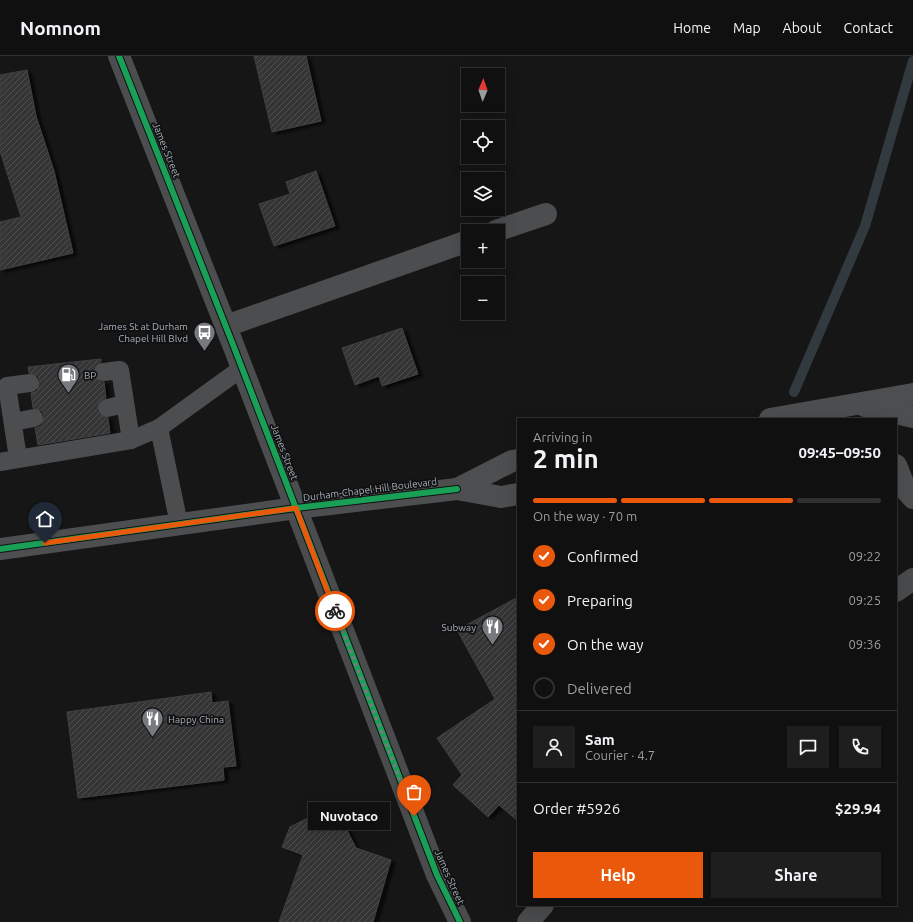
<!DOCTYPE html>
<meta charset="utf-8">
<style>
:root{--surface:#101010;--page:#1e1e1e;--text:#f1f3f6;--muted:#9c9d9f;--line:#303030;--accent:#ea580c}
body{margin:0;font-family:Ubuntu,sans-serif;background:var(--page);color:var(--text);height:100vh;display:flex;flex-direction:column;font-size:15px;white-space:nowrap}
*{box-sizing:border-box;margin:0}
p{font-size:13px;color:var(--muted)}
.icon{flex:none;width:22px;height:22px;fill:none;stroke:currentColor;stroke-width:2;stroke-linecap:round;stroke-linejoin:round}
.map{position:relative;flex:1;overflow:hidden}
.panel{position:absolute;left:517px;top:362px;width:380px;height:488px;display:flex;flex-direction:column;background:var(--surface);border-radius:0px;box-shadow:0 4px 16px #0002,0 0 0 1px var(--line)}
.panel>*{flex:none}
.needle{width:26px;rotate:2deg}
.tools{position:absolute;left:461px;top:12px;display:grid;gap:8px}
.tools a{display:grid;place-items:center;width:44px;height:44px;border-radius:0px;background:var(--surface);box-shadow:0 4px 16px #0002,0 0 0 1px var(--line);font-size:20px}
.pin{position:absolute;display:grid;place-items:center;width:34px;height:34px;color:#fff;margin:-41px -17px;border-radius:50% 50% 50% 0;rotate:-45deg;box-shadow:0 0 4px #0007}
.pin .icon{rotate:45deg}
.courier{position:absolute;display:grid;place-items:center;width:40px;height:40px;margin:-20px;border:3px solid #ea580c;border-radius:50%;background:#fff;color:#222;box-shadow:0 1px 5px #0007}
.bubble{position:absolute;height:28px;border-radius:0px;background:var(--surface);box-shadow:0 4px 16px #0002,0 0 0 1px var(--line);font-size:13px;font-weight:700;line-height:28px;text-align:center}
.head em{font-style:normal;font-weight:700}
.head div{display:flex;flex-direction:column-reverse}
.head{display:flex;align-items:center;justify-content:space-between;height:68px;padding:0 16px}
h1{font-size:26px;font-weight:700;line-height:30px}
.bar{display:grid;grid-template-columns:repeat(4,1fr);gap:6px 4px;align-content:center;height:48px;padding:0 16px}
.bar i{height:5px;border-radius:3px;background:var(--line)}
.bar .current{background:var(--accent)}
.bar p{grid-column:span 4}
.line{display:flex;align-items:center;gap:10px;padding:0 16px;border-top:1px solid var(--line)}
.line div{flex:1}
.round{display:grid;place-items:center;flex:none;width:42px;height:42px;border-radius:0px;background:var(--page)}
ol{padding:0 16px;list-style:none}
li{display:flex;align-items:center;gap:12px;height:44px}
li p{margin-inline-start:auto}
li .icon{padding:4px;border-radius:50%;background:var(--accent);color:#fff;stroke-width:4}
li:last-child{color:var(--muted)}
li i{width:22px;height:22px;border:2px solid var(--line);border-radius:50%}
.button{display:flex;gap:8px;margin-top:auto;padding:8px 16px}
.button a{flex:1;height:46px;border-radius:0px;background:var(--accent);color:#fff;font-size:16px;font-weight:700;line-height:46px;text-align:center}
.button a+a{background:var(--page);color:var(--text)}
header{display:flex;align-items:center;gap:24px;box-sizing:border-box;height:56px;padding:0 20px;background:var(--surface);border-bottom:1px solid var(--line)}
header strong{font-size:19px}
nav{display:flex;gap:22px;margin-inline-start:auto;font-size:14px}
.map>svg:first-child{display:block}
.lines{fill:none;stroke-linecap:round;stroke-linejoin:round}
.stream{stroke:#313a3e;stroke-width:10}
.building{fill:url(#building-hatch);stroke:#3f4142;filter:url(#shadow)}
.lane{stroke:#4b4d4f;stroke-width:18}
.street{stroke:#4b4d4f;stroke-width:22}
.secondary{stroke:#494b4c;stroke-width:22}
.primary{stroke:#4d4e50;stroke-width:22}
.cycleway-casing{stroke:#101112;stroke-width:8}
.cycleway{stroke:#1a9f57;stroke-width:6}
.done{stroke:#76797d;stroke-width:4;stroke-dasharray:0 7.2}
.route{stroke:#ea580c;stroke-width:5}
.labels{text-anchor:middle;stroke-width:3.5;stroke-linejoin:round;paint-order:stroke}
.street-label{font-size:10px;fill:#a9afb5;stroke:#101112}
.poi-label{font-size:10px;fill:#a9afb5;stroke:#101112;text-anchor:end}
</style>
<header>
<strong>Nomnom</strong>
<nav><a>Home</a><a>Map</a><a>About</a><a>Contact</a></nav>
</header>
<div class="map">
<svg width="913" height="866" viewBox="0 0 913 866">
<defs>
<pattern id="building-hatch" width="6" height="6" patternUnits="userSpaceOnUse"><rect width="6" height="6" fill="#343434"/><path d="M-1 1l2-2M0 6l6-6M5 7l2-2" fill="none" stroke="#4f4f4f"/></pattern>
<filter id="shadow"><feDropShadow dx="4.5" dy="2.5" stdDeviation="1" flood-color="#0009"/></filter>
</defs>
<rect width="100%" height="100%" fill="#161616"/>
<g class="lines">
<polyline class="stream" points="794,336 865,170 913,5"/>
</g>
<g class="building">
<polygon points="254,0 306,0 321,65 272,76"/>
<polygon points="27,14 36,60 54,115 73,197 0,214 0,166 21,161 0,95 0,19"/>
<polygon points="316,115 335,170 274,190 259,148 290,138 286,126"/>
<polygon points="402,272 418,318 382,330 379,320 355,329 342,292"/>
<polygon points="101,303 101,306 94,312 93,318 99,325 104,326 106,342 100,345 97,354 100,359 108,362 110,377 38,389 35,372 41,370 44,360 42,355 33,352 31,337 37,335 40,326 38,320 29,317 28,311"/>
<polygon points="518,541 518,765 499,749 488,761 453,729 462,719 437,682 495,643 457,574"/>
<polygon points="211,636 212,647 228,645 236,710 223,711 224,724 78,742 67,656"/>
<polygon points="334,749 356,792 391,804 373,866 279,866 303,799 282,791 290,771"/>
</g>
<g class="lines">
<g class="lane">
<polyline points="103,316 120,314 131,384"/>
<polyline points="107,352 125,348"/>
<polyline points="13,366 34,362"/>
<polyline points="159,372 242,312"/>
<polyline points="18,402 7,330 30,327"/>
<polyline points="0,406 131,384 159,372 179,468"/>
</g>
<g class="street">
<polyline points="119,0 232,286 296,452"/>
<polyline points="496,175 546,158"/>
<polyline points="226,270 468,185"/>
</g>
<g class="secondary">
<polyline points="296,452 437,819 460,866"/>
<polyline points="896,535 913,523"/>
<polyline points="528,866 543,849"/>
</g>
<g class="primary">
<polyline points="865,350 913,361"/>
<polyline points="770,363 913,338"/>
<polyline points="896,409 906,434 913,442"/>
<polyline points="457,433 512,405 518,404"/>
<polyline points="0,493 296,452 457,433 501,441 518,438"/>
</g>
<defs>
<g id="cycleway">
<polyline points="119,0 232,286 437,819 460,866"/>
<polyline points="0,493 296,452 457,433"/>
</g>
</defs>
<use href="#cycleway" class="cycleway-casing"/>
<use href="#cycleway" class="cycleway"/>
</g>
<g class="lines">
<polyline class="done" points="335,555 414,760"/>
<polyline class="route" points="45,487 296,452 335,555"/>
</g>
<defs>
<symbol id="bus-pin" viewBox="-11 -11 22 30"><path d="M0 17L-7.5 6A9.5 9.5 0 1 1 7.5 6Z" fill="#76797d" stroke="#101112"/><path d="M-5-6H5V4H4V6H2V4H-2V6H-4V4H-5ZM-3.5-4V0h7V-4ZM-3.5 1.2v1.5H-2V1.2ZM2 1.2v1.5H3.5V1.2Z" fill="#fff"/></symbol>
<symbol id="fuel-pin" viewBox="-11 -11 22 30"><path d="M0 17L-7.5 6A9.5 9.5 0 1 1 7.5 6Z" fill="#76797d" stroke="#101112"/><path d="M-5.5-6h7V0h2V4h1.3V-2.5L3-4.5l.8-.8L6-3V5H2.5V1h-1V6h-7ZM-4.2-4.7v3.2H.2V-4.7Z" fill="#fff"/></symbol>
<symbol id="restaurant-pin" viewBox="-11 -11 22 30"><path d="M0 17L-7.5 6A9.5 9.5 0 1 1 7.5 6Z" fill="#76797d" stroke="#101112"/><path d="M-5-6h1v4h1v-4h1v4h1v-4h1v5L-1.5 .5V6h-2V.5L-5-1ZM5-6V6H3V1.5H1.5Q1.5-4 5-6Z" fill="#fff"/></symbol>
</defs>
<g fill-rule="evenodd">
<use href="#bus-pin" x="192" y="264" width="25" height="34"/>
<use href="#fuel-pin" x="56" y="306" width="25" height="34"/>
<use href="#restaurant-pin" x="480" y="558" width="25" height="34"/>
<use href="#restaurant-pin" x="140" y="650" width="25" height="34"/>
</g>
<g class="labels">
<g class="street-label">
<text transform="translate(167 94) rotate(68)" y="4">James Street</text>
<text transform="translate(285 396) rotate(69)" y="4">James Street</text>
<text transform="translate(370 433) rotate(-7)" y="4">Durham-Chapel Hill Boulevard</text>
<text transform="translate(450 821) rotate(66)" y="4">James Street</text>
</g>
<g class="poi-label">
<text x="188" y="274">James St at Durham<tspan x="188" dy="12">Chapel Hill Blvd</tspan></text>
<text x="84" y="323" text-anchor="start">BP</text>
<text x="476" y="575">Subway</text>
<text x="168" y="667" text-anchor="start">Happy China</text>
</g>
</g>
</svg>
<div class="tools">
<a><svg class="needle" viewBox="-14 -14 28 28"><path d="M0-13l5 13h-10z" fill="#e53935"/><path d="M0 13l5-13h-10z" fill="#9c9d9f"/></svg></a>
<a><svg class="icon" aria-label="locate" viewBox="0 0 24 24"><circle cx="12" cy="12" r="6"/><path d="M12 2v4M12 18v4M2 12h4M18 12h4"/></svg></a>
<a><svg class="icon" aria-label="layers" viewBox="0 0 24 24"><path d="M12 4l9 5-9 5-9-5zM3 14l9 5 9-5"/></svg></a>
<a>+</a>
<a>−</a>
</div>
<div class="pin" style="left:414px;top:760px;background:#ea580c"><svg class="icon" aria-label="bag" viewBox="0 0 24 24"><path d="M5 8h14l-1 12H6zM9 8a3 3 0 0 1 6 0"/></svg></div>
<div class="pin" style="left:45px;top:487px;background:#1f2937"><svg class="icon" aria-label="home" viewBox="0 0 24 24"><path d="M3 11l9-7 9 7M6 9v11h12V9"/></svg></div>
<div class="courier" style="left:335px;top:555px"><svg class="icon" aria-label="bike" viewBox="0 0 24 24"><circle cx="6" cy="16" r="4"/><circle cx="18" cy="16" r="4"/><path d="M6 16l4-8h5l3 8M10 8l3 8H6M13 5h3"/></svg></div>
<div class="bubble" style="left:308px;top:746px;width:82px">Nuvotaco</div>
<section class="panel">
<div class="head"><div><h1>2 min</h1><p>Arriving in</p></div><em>09:45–09:50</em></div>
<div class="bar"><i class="current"></i><i class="current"></i><i class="current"></i><i></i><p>On the way · 70 m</p></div>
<ol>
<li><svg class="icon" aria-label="check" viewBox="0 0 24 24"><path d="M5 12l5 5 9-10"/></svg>Confirmed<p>09:22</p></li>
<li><svg class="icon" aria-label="check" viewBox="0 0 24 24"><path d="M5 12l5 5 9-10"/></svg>Preparing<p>09:25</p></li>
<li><svg class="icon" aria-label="check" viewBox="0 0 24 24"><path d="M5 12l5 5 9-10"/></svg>On the way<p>09:36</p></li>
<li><i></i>Delivered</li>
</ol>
<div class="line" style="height:72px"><a class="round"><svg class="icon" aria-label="person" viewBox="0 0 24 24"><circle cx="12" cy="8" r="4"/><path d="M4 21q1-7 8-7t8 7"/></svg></a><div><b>Sam</b><p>Courier · 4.7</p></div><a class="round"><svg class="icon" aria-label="chat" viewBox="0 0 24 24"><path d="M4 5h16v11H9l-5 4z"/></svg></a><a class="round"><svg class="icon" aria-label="phone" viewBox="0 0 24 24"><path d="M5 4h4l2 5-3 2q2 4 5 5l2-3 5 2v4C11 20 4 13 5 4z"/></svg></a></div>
<div class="line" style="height:52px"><div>Order #5926</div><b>$29.94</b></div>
<div class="button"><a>Help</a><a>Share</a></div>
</section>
</div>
